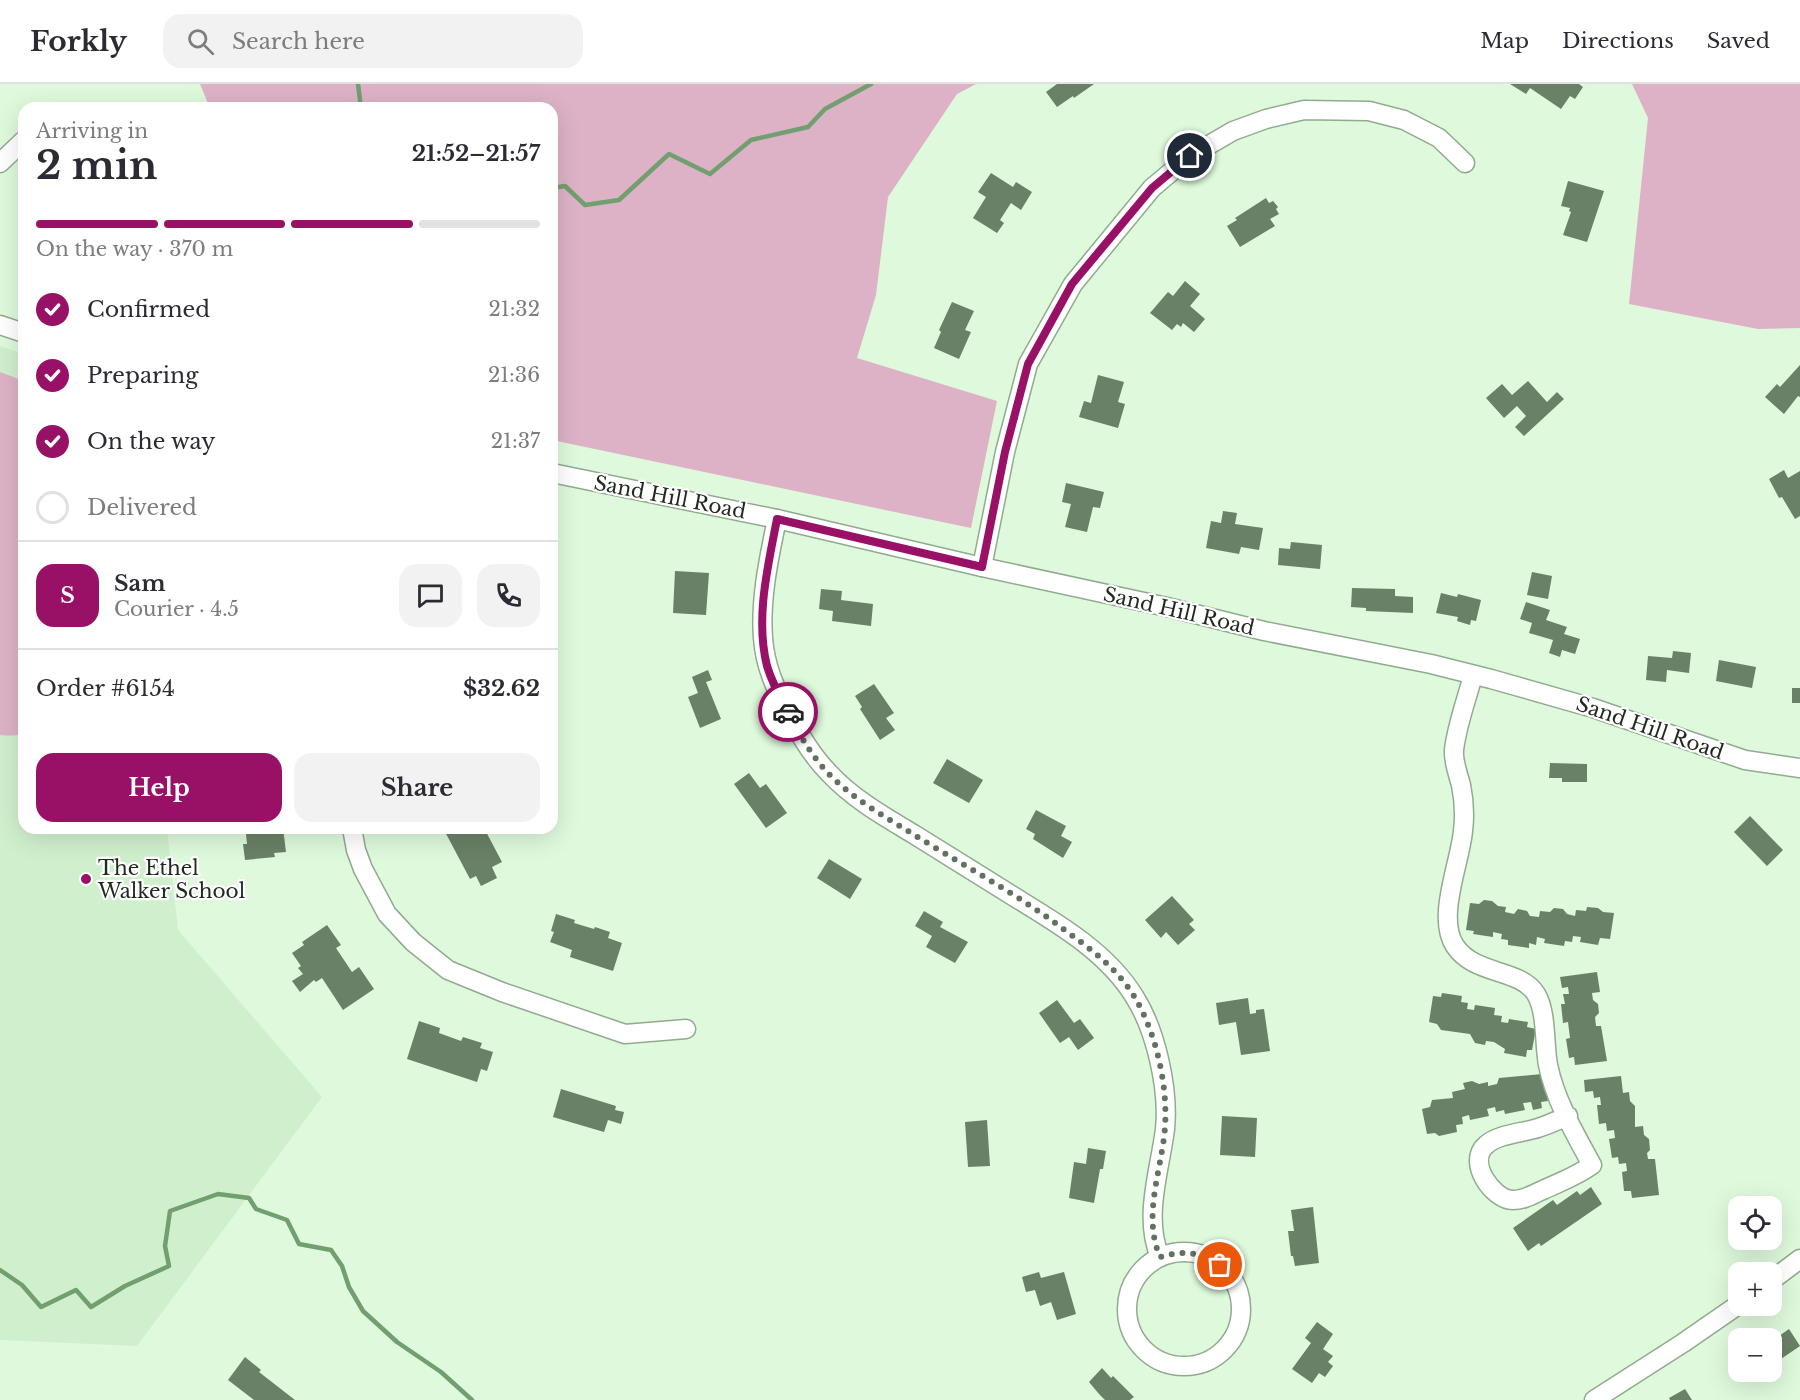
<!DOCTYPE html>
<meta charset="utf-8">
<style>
:root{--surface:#fff;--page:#f2f2f3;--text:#2b2b33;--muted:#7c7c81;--line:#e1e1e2;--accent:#981166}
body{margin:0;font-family:"Libre Baskerville",serif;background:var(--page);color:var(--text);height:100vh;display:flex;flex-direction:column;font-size:22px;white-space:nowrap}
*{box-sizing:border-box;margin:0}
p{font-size:20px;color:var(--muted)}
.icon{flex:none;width:33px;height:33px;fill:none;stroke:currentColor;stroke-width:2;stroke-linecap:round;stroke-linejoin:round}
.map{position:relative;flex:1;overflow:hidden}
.sheet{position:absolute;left:18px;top:18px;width:540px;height:732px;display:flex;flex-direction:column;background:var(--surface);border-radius:18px;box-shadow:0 6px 24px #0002}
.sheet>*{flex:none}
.buttons{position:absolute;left:1728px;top:1112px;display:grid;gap:12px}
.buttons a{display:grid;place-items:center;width:54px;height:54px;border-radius:12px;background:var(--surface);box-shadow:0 6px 24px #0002;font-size:30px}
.pin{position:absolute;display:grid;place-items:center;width:51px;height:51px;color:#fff;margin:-26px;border:3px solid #fff;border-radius:50%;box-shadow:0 2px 6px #0007}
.courier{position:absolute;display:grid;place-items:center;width:60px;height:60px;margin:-30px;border:4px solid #981166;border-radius:50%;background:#fff;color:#222;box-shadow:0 2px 8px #0007}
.summary em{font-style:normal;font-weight:700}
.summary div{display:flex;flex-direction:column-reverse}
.summary{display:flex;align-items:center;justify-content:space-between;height:102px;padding:0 18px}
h1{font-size:39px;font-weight:700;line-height:45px}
.bar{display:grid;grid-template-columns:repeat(4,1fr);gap:9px 6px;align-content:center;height:72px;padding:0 18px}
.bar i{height:8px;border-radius:4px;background:var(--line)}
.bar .active{background:var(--accent)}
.bar p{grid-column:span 4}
.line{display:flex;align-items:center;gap:15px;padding:0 18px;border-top:2px solid var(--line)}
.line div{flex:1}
.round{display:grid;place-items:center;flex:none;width:63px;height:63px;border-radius:18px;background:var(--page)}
ol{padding:0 18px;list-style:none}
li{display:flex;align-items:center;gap:18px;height:66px}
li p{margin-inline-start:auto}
li .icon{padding:6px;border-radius:50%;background:var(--accent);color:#fff;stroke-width:4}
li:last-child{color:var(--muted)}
li i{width:33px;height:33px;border:3px solid var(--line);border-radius:50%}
.button{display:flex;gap:12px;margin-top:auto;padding:12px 18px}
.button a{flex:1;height:69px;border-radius:18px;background:var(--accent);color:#fff;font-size:24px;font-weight:700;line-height:69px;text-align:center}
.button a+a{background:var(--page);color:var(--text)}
header{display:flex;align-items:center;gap:36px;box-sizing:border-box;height:84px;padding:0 30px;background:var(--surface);border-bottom:2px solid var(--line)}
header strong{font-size:28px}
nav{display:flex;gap:33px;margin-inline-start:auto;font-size:21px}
.search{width:420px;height:54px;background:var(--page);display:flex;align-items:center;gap:15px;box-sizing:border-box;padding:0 21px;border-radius:18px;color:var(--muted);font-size:22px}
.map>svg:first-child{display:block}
.built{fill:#d0f0cd}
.green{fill:#ddb2c6}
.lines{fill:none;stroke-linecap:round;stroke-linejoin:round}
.stream{stroke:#729f6f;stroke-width:4.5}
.building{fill:#698167}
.minor-casing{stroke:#91ab8f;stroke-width:21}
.minor{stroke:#fff;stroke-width:18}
.done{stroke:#627260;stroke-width:6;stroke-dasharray:0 10.8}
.route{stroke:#981166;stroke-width:8}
.poi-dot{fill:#981166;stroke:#fff;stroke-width:2}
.labels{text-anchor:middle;stroke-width:4.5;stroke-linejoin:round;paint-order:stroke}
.street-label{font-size:20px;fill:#1f291e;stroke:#fff}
.poi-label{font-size:20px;fill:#1f291e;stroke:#fff;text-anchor:start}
</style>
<header>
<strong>Forkly</strong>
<div class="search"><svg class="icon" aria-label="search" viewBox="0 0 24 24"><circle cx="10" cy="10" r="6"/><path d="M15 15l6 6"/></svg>Search here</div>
<nav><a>Map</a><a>Directions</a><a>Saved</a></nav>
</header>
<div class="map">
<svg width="1800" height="1316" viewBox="0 0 1800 1316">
<rect width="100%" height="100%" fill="#def9dc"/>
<polygon class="built" points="0,262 24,270 24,744 167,744 178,846 322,1013 137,1262 0,1256"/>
<g class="green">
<polygon points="200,0 976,0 957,10 888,113 876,211 857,274 997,317 971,444 552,356 552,24 210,24"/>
<polygon points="1632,0 1800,0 1800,244 1758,245 1629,220 1648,34"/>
<path d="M0,288L24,297V649C17,652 8,652 0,651Z"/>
</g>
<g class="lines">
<g class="stream">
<polyline points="358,0 361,24"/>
<polyline points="552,104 565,102 585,121 619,116 669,70 710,90 751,56 808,43 825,25 871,0"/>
<polyline points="0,1186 22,1201 41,1223 76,1206 91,1223 125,1202 169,1182 165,1162 170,1127 218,1110 249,1114 256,1125 287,1136 299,1160 331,1166 342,1182 349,1203 363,1227 397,1258 441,1288 472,1316"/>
</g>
</g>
<g class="building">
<polygon points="1057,0 1094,0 1074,14 1073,12 1057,23 1046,8"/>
<polygon points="1510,0 1579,0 1583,3 1575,15 1570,12 1561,25 1530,4 1526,10"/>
<polygon points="991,89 1013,103 1016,98 1032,108 1021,126 1011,119 1000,136 1004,139 997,149 973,134 986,113 978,108"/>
<polygon points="1568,97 1604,107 1587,158 1563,151 1571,128 1569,127 1570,124 1561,122"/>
<polygon points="1266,114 1269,119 1273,117 1278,123 1276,125 1279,130 1270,135 1275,142 1240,163 1227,142 1237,136 1235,134"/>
<polygon points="1185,197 1200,210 1190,222 1205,235 1194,248 1183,239 1181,243 1177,240 1172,246 1150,229 1168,208 1173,212"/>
<polygon points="952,218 974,227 965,246 971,248 959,275 934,264 941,248 939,246"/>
<polygon points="1800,281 1800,313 1798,312 1784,330 1765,313 1777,300 1780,303"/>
<polygon points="1098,291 1124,298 1118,318 1125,320 1118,344 1079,333 1084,317 1091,319"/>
<polygon points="1528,297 1547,318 1557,308 1564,315 1524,352 1515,343 1526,332 1517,322 1504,334 1486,314 1502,300 1512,311"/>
<polygon points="1784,386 1788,394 1800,387 1800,432 1795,435 1782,413 1779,414 1769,395"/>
<polygon points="1066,399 1104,408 1100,424 1093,423 1087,448 1065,443 1071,420 1062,418"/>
<polygon points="1223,427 1237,429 1235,440 1263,444 1259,466 1241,463 1239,470 1206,464 1211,437 1221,439"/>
<polygon points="1291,458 1322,461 1320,485 1278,481 1279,464 1290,465"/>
<polygon points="675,487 709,489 706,531 673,529"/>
<polygon points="1532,488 1552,492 1548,515 1527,511"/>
<polygon points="1352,504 1395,505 1395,512 1413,513 1413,529 1366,527 1366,524 1351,523"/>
<polygon points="821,505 842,507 841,516 873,520 871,542 832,537 833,527 819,525"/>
<polygon points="1441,509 1457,513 1458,510 1481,516 1476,537 1471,536 1470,541 1457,537 1458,533 1436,529"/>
<polygon points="1526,518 1550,526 1546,536 1567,543 1564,550 1580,555 1575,570 1562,566 1560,573 1549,569 1553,556 1529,549 1532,539 1520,535"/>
<polygon points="1673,567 1691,569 1689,589 1667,586 1666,598 1646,596 1648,572 1672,574"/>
<polygon points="1719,576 1756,583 1752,604 1716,597"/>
<polygon points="708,586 712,596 706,598 721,635 700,644 688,613 698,609 692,593"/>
<polygon points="874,600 894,629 886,634 895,646 880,656 860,625 862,623 855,612"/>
<rect x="1792" y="604" width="8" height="15"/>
<polygon points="947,675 983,696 969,719 933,699"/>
<polygon points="1550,679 1587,680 1587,698 1562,698 1562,694 1549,694"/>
<polygon points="749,689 760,704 766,700 787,729 766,744 734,700"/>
<polygon points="1036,726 1066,742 1061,752 1072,758 1063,774 1033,755 1035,750 1026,745"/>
<polygon points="1750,732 1783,766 1767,782 1734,748"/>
<polygon points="254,744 283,744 286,768 274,769 275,773 245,776 243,760 247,760 246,750 254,749"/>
<polygon points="443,744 484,744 502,778 492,783 497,794 481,802 476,792 470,795"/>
<polygon points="829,775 862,795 850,815 817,794"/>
<polygon points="1172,812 1194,836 1189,840 1195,846 1178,861 1166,848 1161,854 1145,836"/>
<polygon points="1484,816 1492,817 1498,822 1506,823 1505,828 1514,830 1518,825 1527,827 1530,832 1539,833 1540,827 1550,828 1554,824 1563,825 1567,830 1575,832 1576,826 1586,827 1587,823 1598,824 1603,828 1614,829 1610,855 1600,854 1598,861 1580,858 1581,853 1573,852 1572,858 1565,857 1564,862 1544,859 1545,855 1537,853 1536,861 1529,859 1529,864 1508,861 1508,856 1501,855 1502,850 1493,848 1493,853 1473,850 1474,847 1466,846 1470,819 1479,820"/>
<polygon points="924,827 943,838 940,843 968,858 955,879 926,863 932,852 915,842"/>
<polygon points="556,830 575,836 574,839 594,845 595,843 610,848 608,854 622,859 613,887 570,873 572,866 550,858 554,848 551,847"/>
<polygon points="327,841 341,861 336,864 352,888 359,883 374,905 343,926 322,894 316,898 314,896 300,908 292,897 303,890 298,884 301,882 292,869 304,861 302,858"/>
<polygon points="1597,888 1600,908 1592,909 1593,916 1598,920 1599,929 1595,933 1596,942 1601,942 1607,977 1575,981 1574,973 1569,974 1566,955 1570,954 1568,938 1563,939 1561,920 1565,920 1563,910 1569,910 1568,903 1562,904 1560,893"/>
<polygon points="1442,909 1462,912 1461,918 1468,919 1467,925 1474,926 1475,921 1495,924 1494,931 1502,932 1501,938 1508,939 1509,935 1528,938 1527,943 1536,945 1532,966 1527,966 1526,973 1504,969 1505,965 1494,958 1486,957 1485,961 1475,959 1470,950 1441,946 1437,940 1429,938 1433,912 1441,913"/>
<polygon points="1248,914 1250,930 1256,929 1256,926 1264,925 1270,967 1241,971 1236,938 1219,941 1216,919"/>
<polygon points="1057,916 1074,939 1080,935 1094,954 1078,966 1069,953 1060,959 1039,929"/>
<polygon points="419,937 440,944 439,949 461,957 463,953 482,959 480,964 493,968 487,987 481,985 477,998 407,975"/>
<polygon points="1542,990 1548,1017 1541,1018 1542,1024 1533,1026 1531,1018 1523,1019 1525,1026 1505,1030 1504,1026 1496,1028 1495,1023 1487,1025 1489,1032 1470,1036 1469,1031 1462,1033 1463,1040 1456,1041 1457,1048 1439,1052 1435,1049 1427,1050 1422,1025 1430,1023 1432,1016 1453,1014 1452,1008 1465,1005 1463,999 1472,997 1479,1000 1488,998 1488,1002 1497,1000 1499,994"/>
<polygon points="1621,992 1623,1009 1629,1008 1630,1017 1635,1022 1635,1043 1643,1042 1644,1051 1649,1055 1650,1066 1647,1069 1648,1075 1655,1075 1659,1111 1632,1114 1631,1107 1624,1107 1622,1088 1627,1087 1626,1079 1619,1080 1618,1073 1612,1074 1609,1055 1615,1054 1614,1046 1607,1047 1606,1039 1599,1040 1597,1021 1601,1021 1600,1013 1594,1014 1593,1007 1585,1008 1584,996"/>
<polygon points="561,1005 616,1022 615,1026 624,1028 621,1040 608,1036 604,1048 553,1033"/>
<polygon points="1222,1032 1257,1034 1255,1073 1220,1071"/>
<polygon points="987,1036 990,1082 968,1083 965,1038"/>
<polygon points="1088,1064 1106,1067 1103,1085 1100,1085 1094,1119 1069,1114 1074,1078 1086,1080"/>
<polygon points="1591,1103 1602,1120 1541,1162 1539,1159 1528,1167 1513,1144 1553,1116 1557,1121 1577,1107 1580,1111"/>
<polygon points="1313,1123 1319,1179 1295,1182 1293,1172 1291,1172 1288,1147 1294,1147 1291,1126"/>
<polygon points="1039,1188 1041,1194 1064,1188 1076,1230 1057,1236 1051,1218 1040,1222 1035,1206 1026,1208 1022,1193"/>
<polygon points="1317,1238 1333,1250 1323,1265 1333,1272 1328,1278 1333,1282 1325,1293 1319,1289 1312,1299 1292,1285 1311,1259 1305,1254"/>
<polygon points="1789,1245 1800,1262 1772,1281 1772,1257"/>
<polygon points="245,1273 261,1286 259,1288 295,1316 254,1316 228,1296"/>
<polygon points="1102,1284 1111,1294 1113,1292 1134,1313 1130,1316 1105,1316 1099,1310 1089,1298"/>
<polygon points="1685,1305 1692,1316 1670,1316 1669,1314"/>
</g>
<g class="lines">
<defs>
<g id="minor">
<polyline points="0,79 23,57"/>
<polyline points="0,241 24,249"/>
<polyline points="552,389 777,435 982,483 1167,523 1264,547 1431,580 1491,595 1593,624 1745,676 1800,684"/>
<path d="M777,435C769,474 760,514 763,554C765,582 775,604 788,628C799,650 811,671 829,689C853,715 885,733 915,751C950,773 986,795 1021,817C1062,842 1108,870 1134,912C1156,946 1169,1005 1165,1045C1160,1086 1143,1133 1160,1173"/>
<polyline points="982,483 1005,368 1028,280 1073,200 1152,104 1190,72 1233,47 1266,35 1304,26 1369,27 1404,36 1439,54 1465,79"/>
<path d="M1473,591C1467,615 1457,640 1454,666C1453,677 1458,690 1461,701C1464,716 1465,731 1463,747C1460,779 1436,834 1455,862C1475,892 1520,884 1536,910C1547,928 1544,960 1548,981C1555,1016 1575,1050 1592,1081C1575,1093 1562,1097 1543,1106C1533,1110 1525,1116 1513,1116C1493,1116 1466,1078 1486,1061C1498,1050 1522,1049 1538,1044C1548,1041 1558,1036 1568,1032"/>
<polyline points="352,744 356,766 363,785 387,830 413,858 448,886 502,908 625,950 686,945"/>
<circle cx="1184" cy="1225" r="57"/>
<polyline points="1772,1196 1800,1175"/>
<polyline points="1594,1316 1683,1259 1738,1221"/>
</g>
</defs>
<use href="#minor" class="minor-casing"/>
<use href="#minor" class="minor"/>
</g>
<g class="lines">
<path class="done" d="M788,628C799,650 811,671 828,689C851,713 880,730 908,747C959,779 1014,808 1062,844C1089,864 1116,883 1134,912C1156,948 1168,1002 1165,1043C1162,1086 1142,1131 1160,1173C1183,1166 1200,1168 1220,1181"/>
<path class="route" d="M788,628C780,613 772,599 767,582C755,534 768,482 777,435L982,483L1005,368L1028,280L1072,200L1152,104L1190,72"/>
</g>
<circle class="poi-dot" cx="86" cy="795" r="6"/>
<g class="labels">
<g class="street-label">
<text transform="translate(670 413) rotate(11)" y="7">Sand Hill Road</text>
<text transform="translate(1179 527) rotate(13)" y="7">Sand Hill Road</text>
<text transform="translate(1650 644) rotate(19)" y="7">Sand Hill Road</text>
</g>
<g class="poi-label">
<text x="98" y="791">The Ethel<tspan x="98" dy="23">Walker School</tspan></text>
</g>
</g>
</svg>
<div class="buttons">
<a><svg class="icon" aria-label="locate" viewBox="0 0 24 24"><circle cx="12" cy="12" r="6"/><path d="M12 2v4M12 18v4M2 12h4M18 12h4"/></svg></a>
<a>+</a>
<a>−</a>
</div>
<div class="pin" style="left:1220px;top:1181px;background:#ea580c"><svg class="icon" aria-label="bag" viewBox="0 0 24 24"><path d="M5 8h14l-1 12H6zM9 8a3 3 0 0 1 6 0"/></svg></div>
<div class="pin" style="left:1190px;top:72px;background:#1f2937"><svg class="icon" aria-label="home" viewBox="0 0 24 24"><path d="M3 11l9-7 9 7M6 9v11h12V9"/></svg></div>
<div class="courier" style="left:788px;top:628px"><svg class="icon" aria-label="car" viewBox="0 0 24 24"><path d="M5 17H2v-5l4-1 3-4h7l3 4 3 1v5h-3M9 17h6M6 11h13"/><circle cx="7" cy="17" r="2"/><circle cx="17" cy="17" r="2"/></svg></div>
<section class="sheet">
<div class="summary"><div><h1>2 min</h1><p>Arriving in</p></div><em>21:52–21:57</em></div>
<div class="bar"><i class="active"></i><i class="active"></i><i class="active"></i><i></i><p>On the way · 370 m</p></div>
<ol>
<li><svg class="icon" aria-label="check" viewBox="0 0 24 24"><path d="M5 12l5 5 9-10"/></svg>Confirmed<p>21:32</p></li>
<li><svg class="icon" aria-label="check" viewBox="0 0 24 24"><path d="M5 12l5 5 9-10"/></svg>Preparing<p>21:36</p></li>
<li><svg class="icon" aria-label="check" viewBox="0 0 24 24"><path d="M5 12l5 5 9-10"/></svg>On the way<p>21:37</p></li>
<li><i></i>Delivered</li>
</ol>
<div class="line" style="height:108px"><b class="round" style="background:var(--accent);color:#fff">S</b><div><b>Sam</b><p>Courier · 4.5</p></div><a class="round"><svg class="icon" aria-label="chat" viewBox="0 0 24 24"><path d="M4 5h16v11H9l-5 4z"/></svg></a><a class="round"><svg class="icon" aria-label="phone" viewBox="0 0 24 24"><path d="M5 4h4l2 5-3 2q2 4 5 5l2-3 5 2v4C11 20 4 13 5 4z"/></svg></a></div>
<div class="line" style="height:78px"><div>Order #6154</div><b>$32.62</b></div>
<div class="button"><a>Help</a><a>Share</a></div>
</section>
</div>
